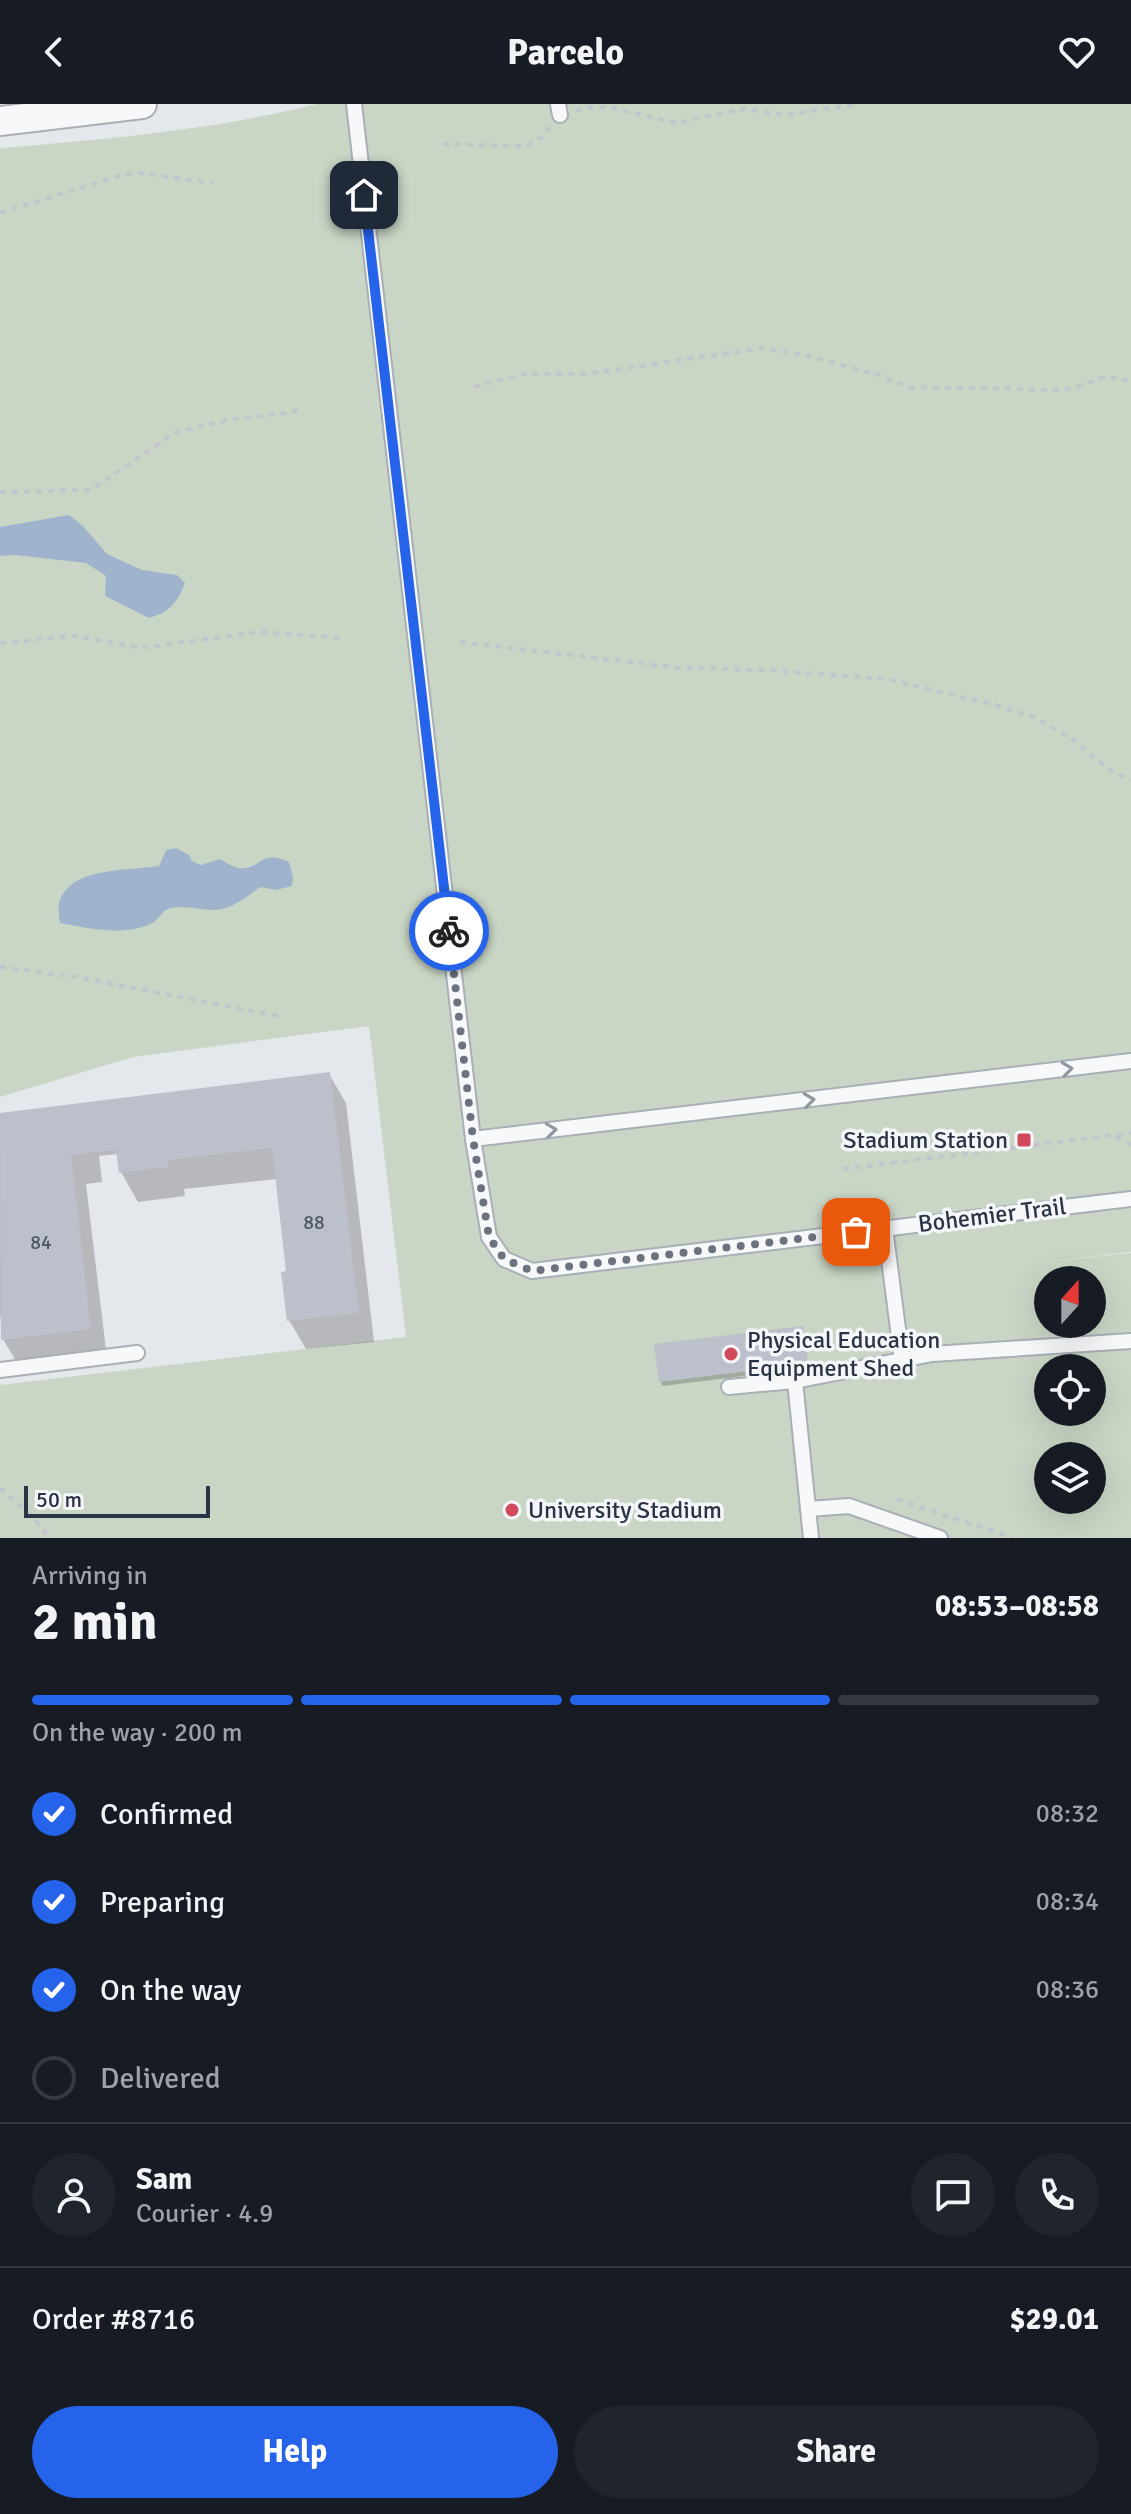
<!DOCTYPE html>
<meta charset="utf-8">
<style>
:root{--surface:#171b24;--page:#20242c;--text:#f1f3f6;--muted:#9ea1a6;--line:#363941;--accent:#2563eb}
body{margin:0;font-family:Signika,sans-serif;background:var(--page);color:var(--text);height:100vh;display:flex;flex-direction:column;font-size:30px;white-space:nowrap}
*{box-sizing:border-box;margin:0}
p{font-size:26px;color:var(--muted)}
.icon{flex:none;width:44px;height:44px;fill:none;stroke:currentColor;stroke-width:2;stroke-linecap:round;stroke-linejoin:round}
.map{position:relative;height:1434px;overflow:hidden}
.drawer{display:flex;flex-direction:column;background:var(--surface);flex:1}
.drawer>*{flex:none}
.needle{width:52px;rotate:21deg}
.controls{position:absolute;left:1034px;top:1162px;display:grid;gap:16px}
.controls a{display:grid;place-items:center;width:72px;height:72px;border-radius:50%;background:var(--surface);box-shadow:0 8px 32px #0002;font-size:40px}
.scale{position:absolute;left:24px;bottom:20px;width:186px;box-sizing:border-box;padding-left:8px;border:4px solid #2b3445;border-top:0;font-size:22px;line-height:28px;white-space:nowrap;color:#2b3445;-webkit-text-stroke:6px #f4f6f9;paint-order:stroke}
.pin{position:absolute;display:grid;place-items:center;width:68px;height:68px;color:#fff;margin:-34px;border-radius:16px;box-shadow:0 4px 12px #0006}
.courier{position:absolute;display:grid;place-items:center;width:80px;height:80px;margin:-40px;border:6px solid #2563eb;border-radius:50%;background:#fff;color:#222;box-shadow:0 2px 10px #0007}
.summary em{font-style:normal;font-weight:700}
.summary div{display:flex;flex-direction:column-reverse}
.summary{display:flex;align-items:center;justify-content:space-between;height:136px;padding:0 32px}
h1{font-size:52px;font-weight:700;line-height:60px}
.bar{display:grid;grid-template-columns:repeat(4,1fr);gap:12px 8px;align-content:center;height:96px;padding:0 32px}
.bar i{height:10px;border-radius:6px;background:var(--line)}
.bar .current{background:var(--accent)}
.bar p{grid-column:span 4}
.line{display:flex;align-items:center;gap:20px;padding:0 32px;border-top:2px solid var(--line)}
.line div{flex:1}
.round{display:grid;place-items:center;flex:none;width:84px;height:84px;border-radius:42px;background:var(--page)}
ol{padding:0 32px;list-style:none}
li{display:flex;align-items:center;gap:24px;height:88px}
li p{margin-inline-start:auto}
li .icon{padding:8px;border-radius:50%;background:var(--accent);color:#fff;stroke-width:4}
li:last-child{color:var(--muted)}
li i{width:44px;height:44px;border:4px solid var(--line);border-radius:50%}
.primary-button{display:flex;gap:16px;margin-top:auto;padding:16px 32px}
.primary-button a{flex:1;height:92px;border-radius:48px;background:var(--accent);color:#fff;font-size:32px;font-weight:700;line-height:92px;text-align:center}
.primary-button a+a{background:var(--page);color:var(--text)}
header{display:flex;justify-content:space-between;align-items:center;height:104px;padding:0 32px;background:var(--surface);font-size:36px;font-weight:700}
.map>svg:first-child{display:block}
.green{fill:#c9d6c5;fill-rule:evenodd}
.water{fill:#9fb4cc}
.shadow{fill:#0003}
.building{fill:#bbc0ca}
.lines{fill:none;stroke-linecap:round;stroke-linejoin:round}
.service-casing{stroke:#a9aeb7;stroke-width:18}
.minor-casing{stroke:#a9aeb7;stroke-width:32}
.path{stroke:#c2c5cb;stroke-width:4;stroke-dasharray:6 6;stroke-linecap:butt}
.service{stroke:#f7f8fa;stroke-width:14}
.minor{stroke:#f7f8fa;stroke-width:28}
.oneway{stroke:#9196a0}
.done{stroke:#6c737f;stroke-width:8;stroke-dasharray:0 14.4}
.route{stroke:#2563eb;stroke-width:10}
.poi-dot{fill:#d1495b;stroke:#f4f6f9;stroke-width:3}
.labels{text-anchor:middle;stroke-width:7;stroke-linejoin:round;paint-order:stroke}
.number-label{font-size:20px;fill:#4f5766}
.poi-label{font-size:24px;fill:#2b3445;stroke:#f4f6f9;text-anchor:start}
.street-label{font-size:24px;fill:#2b3445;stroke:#f4f6f9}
</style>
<header><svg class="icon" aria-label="back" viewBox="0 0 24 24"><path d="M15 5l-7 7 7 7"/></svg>Parcelo<svg class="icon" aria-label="heart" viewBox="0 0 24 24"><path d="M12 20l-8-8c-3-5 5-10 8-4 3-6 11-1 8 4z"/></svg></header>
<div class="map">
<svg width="1131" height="1434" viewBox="0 0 1131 1434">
<rect width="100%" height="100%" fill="#e4e7ec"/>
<path class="green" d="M317,0H1131V1148L1037,1159L1131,1149V1434H0V1281L406,1233L369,922L133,953L0,993V44C107,35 213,26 317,0ZM1048,1176H1092V1220H1048ZM1048,1264H1092V1308H1048ZM1048,1352H1092V1396H1048Z"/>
<g class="water">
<path d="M69,411L82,421L107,450L142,466L177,471L185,479C177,499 170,508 149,514L105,492L106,472L86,459L16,451L0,452V423Z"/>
<path d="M176,744L189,751L192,757L201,761L220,755C225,758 233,763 239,764C261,767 259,744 289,758L293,773L292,782L276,786L260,783C247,793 232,805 216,806C201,807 181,799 166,806C161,809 158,816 152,819C125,833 88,824 60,819C59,814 58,805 59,800C68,762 129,767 159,762L166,746Z"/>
</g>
<g class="shadow">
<polygon points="329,970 346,999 374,1238 306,1245 289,1216 289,1169 277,1075 184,1085 185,1092 138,1098 121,1068 118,1050 99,1052 102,1078 86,1080 107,1254 20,1264 3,1235 0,1209 0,1011"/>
<polygon points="802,1224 809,1264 663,1282 660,1277"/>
</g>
<g class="building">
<polygon points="330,968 359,1209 287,1217 281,1168 286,1167 272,1044 168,1056 169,1063 119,1069 116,1046 71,1051 91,1225 1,1236 0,1009"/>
<polygon points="803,1222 808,1260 659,1278 654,1240"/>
</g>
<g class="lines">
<defs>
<g id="service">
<polyline points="354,0 473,1035 489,1133 504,1155 532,1167 1131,1095"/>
<polyline points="558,0 560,11"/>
<polyline points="473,1035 1131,957"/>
<polyline points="885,1124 902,1256"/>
<polyline points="0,1266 137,1249"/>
<polyline points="795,1277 811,1434"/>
<polyline points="729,1283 795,1277 932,1250 1131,1237"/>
<polyline points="808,1405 849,1402 940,1434"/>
</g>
<polyline id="minor" points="0,17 142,0"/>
</defs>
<use href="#service" class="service-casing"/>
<use href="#minor" class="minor-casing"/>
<g class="path">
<polyline points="576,7 591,3 607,3 676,19 744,5 785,11 857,0"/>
<polyline points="443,40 525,42 541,34 550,23"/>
<polyline points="0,109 122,71 141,69 213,79"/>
<polyline points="474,283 524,270 586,270 762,244 808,252 879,271 908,283 1065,286 1107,272 1131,278"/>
<polyline points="0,388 91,386 176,328 233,315 287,309 305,304"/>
<polyline points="460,538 681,564 766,566 888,575 999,602 1036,614 1072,635 1114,669 1131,675"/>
<polyline points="0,539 74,532 140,544 260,528 344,534"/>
<polyline points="0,863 77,873 283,913"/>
<polyline points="1116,1032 1131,1041"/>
<polyline points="843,1065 1131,1029"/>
<polyline points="0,1384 31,1411 50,1434"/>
<polyline points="897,1395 1013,1434"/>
</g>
<use href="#service" class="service"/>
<use href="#minor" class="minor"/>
</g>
<defs><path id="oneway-chevron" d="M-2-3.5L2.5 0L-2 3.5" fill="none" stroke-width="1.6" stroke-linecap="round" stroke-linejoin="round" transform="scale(2)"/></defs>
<g class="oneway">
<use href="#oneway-chevron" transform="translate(1067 965) rotate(-7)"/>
<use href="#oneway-chevron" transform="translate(809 996) rotate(-7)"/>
<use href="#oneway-chevron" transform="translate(551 1026) rotate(-7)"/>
</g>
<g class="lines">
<polyline class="done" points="449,827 473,1035 489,1133 504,1155 532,1167 856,1128"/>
<polyline class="route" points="364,91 449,827"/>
</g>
<g class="poi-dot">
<rect x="1016" y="1028" width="16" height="16" rx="4"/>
<circle cx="731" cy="1250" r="8"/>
<circle cx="512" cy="1406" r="8"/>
</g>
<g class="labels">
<g class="number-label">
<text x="314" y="1125">88</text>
<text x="41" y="1145">84</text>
</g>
<g class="poi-label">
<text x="1008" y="1044" text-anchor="end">Stadium Station</text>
<text x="747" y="1244">Physical Education<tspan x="747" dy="28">Equipment Shed</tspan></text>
<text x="528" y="1414">University Stadium</text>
</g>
<g class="street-label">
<text transform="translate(992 1111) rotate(-7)" y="8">Bohemier Trail</text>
</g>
</g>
</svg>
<div class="controls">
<a><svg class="needle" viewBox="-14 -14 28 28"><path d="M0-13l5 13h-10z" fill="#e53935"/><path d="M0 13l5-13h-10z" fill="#9ea1a6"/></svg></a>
<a><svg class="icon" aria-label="locate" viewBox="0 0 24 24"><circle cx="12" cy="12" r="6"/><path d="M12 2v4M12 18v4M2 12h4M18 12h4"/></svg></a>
<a><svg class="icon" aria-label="layers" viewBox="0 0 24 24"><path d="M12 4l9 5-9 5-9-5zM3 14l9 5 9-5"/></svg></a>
</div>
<div class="scale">50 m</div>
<div class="pin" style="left:856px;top:1128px;background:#ea580c"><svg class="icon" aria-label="bag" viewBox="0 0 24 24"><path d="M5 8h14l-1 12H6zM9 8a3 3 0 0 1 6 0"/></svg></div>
<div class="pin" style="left:364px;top:91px;background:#1f2937"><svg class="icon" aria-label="home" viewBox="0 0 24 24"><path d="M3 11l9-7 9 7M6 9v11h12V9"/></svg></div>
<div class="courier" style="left:449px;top:827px"><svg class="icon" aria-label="bike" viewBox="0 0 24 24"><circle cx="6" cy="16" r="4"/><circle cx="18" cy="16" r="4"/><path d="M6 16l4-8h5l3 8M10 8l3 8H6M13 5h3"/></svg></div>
</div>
<section class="drawer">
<div class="summary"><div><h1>2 min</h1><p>Arriving in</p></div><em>08:53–08:58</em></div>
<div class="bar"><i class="current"></i><i class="current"></i><i class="current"></i><i></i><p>On the way · 200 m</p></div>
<ol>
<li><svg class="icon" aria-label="check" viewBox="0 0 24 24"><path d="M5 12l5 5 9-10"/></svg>Confirmed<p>08:32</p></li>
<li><svg class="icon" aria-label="check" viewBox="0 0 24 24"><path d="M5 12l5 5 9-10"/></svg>Preparing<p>08:34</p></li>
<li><svg class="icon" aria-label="check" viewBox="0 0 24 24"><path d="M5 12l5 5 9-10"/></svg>On the way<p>08:36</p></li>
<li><i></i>Delivered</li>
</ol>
<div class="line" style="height:144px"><a class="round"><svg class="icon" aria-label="person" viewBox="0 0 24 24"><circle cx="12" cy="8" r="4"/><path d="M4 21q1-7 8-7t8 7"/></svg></a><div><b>Sam</b><p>Courier · 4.9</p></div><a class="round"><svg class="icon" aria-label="chat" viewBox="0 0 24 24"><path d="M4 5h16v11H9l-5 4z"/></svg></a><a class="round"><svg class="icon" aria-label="phone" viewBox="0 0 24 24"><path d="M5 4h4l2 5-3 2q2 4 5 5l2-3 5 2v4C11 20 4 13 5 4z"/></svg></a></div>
<div class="line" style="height:104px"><div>Order #8716</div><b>$29.01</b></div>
<div class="primary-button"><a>Help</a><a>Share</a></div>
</section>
